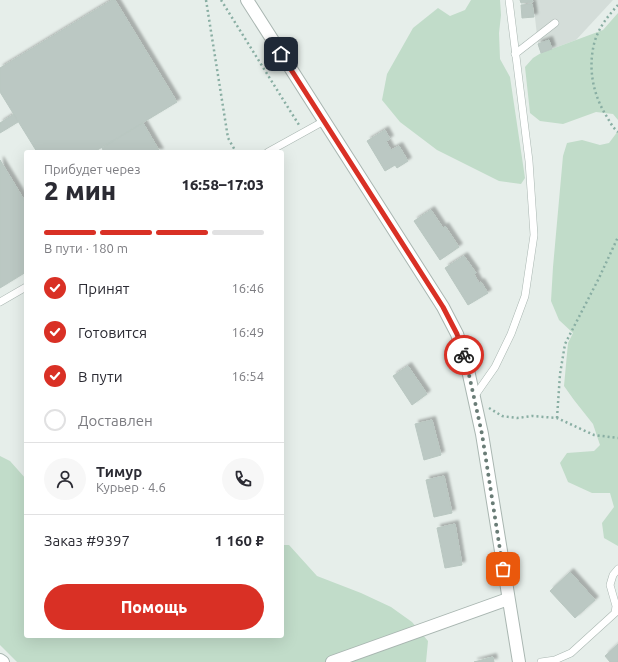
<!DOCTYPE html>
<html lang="ru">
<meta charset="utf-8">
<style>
:root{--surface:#fff;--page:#f7f7f7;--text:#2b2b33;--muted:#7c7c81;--line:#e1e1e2;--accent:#d93025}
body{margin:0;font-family:Ubuntu,sans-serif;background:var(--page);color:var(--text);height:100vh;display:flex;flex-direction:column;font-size:15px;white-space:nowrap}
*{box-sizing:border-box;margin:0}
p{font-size:13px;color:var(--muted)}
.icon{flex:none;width:22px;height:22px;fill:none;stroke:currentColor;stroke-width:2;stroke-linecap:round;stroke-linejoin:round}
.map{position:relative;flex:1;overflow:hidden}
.side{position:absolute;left:24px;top:150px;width:260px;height:488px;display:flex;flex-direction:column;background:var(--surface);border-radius:4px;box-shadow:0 4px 16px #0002}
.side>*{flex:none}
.pin{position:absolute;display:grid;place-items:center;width:34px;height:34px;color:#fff;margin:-17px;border-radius:8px;box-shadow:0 2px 6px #0006}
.courier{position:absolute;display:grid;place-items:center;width:40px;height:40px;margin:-20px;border:3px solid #d93025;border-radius:50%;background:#fff;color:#222;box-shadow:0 1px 5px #0007}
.overview em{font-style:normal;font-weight:800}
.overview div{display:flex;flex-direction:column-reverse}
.overview{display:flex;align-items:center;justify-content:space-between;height:68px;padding:0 20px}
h1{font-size:26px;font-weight:800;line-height:30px}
.bar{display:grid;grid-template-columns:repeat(4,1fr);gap:6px 4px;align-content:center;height:48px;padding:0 20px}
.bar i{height:5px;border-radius:3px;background:var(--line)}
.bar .on{background:var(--accent)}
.bar p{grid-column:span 4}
.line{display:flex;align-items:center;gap:10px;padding:0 20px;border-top:1px solid var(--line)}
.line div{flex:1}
.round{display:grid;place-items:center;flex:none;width:42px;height:42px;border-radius:21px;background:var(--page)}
ol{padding:0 20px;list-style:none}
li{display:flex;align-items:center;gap:12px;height:44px}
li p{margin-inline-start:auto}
li .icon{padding:4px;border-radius:50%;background:var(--accent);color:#fff;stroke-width:4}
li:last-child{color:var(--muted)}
li i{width:22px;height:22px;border:2px solid var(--line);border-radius:50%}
.button{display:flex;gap:8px;margin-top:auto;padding:8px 20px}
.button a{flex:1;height:46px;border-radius:24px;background:var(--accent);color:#fff;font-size:16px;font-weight:800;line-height:46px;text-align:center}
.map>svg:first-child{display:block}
.built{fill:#d4ddd9}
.green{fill:#c1dcc9}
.building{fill:#bbc8c3;stroke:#b9c7c1;filter:url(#shadow)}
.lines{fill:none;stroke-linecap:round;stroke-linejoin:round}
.service-casing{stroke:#a9b6b1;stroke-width:8}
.minor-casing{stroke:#a9b6b1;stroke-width:14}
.tertiary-casing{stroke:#a9b6b1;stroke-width:14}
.path{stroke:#89aea3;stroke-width:2.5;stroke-dasharray:2 3;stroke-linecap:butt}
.service{stroke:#fff;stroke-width:7}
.minor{stroke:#fff;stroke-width:12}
.tertiary{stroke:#fff;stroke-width:12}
.done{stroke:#697c76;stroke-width:4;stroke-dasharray:0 7.2}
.route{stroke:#d93025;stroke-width:5}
</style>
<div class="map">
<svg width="618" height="662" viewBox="0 0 618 662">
<defs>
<filter id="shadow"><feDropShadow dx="3.5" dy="-3.5" stdDeviation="1" flood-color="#0004"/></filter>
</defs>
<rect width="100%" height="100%" fill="#e6eeea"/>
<polygon class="built" points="533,0 613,0 576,40 541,53 538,44"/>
<g class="green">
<polygon points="471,0 500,0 501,15 499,33 500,59 510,77 525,178 521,184 499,181 437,150 400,122 382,100 387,74 413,28 438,8 450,16 465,10"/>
<polygon points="618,13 618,120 613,114 596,112 563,124 540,121 530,113 525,67 533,58 541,53 603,30"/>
<polygon points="618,131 618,546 604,538 602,523 614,507 610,493 592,493 568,482 560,463 567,453 594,451 600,445 593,424 574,400 564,386 568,343 573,333 559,320 551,301 553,267 563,156 567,143 582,140 600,145 609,143"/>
<polygon points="0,456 10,461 26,479 26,636 282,636 282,545 289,545 317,576 361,593 391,607 412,622 428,641 426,662 17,662 0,645"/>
</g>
<g class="building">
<polygon points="112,0 115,0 177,102 94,152 37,152 0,92 0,68"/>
<polygon points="520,0 532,0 533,2 521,3"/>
<polygon points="532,4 534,17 522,18 521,5"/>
<polygon points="549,40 552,49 541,53 538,44"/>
<polygon points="14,114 18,122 0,133 0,123"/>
<polygon points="143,123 160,152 104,152 102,148"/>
<polygon points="385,130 390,139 386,141 391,150 399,146 408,161 397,168 395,165 385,171 367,141"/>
<polygon points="0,160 26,203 26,272 0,288"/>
<polygon points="431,210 443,228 445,226 459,247 440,260 414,221"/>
<polygon points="464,256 476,273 474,274 479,283 481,282 488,293 468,305 445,268"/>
<polygon points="408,366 427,394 412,405 393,376"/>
<polygon points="432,420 441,455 424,460 415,424"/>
<polygon points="444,476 452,513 434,517 426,480"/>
<polygon points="455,524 462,565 445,568 437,528"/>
<polygon points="570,572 595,600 575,618 550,591"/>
<polygon points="618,644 618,662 610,662 605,656"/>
<polygon points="493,657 494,662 474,662"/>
</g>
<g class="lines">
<defs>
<g id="service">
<polyline points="515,54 555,23"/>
<polyline points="268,152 324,121"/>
<polyline points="0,302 26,287"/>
<polyline points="474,397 495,367 511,334 525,296 534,235 529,161 509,0"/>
<polyline points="541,662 555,660 571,653 615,613 616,606 610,585 613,575 618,569"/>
</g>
<g id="minor">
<polyline points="0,660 3,662"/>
<polyline points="332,662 508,599"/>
</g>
<polyline id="tertiary" points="247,0 443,307 457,334 466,361 482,434 519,662"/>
</defs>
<use href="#service" class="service-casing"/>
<use href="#minor" class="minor-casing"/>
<use href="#tertiary" class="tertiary-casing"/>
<g class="path">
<polyline points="206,0 228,138 236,152"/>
<polyline points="221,0 299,125"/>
<path d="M618,5C608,16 598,28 594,44C588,69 593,95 607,117C610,122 613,128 618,132"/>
<polyline points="489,408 502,416 517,418 532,416 557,418 594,435 618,438"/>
<polyline points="557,418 560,374 565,344 599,278 618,237"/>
</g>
<use href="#service" class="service"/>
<use href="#minor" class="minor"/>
<use href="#tertiary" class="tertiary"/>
</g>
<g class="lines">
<polyline class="done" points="464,355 466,361 482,434 503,569"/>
<polyline class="route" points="281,54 443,307 457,334 464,355"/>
</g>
</svg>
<div class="pin" style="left:503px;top:569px;background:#ea580c"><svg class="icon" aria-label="bag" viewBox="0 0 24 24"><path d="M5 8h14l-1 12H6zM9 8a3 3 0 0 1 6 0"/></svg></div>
<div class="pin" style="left:281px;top:54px;background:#1f2937"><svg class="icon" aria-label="home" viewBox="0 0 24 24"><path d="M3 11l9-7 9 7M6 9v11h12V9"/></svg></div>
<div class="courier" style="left:464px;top:355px"><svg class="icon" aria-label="bike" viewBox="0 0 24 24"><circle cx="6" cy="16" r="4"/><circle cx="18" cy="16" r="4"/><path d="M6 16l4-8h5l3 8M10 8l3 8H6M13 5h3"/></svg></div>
<section class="side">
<div class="overview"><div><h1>2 мин</h1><p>Прибудет через</p></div><em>16:58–17:03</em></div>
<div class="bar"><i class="on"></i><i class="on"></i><i class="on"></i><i></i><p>В пути · 180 m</p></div>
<ol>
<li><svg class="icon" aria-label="check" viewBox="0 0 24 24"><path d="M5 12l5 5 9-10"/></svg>Принят<p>16:46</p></li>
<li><svg class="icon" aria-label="check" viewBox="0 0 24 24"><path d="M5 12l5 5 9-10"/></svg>Готовится<p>16:49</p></li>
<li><svg class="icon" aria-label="check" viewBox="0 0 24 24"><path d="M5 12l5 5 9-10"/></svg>В пути<p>16:54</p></li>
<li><i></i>Доставлен</li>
</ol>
<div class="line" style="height:72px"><a class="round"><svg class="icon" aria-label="person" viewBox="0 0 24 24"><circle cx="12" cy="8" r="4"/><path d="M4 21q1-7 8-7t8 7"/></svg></a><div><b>Тимур</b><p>Курьер · 4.6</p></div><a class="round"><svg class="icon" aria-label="phone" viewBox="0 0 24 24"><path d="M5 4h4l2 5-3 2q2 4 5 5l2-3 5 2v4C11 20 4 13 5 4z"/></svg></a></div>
<div class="line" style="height:52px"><div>Заказ #9397</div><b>1 160 ₽</b></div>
<div class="button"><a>Помощь</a></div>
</section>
</div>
